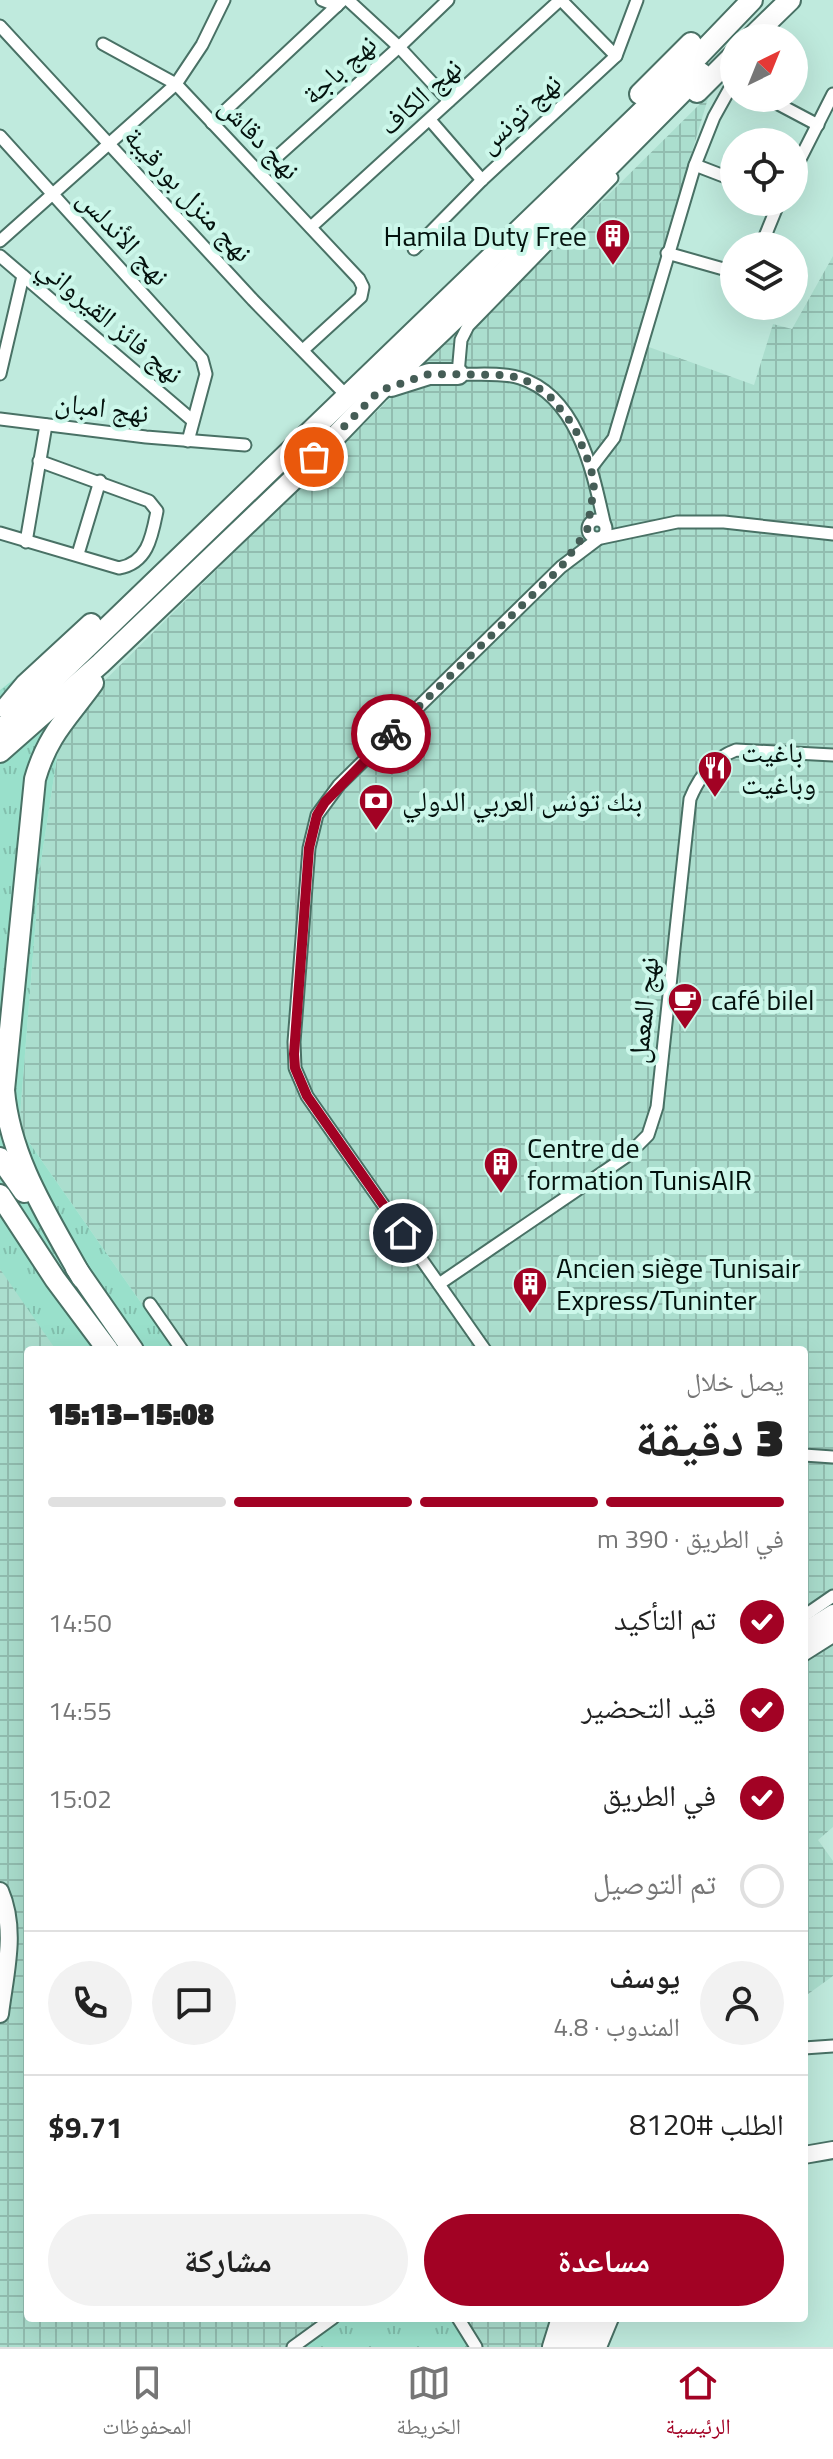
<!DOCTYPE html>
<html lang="ar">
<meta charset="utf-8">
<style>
:root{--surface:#fff;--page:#f2f2f2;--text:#222;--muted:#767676;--line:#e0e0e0;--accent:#a20224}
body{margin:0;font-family:"Titillium Web","Noto Naskh Arabic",sans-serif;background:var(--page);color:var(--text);direction:rtl;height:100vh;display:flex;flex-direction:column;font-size:30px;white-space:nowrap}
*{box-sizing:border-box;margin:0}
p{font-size:26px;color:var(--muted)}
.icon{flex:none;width:44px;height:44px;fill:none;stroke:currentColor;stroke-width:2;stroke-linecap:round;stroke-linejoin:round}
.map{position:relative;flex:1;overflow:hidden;direction:ltr}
.details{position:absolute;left:24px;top:1346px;width:784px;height:976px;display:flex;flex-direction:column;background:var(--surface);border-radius:8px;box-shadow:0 8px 32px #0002;direction:rtl}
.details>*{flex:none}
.needle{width:52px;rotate:43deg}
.controls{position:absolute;left:720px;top:24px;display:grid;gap:16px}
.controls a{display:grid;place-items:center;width:88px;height:88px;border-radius:50%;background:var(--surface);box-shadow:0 8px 32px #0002;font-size:40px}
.pin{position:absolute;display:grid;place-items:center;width:68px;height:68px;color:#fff;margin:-34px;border:4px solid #fff;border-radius:50%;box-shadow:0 2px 8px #0007}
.courier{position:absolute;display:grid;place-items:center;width:80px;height:80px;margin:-40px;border:6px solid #a20224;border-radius:50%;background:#fff;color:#222;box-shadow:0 2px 10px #0007}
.headline em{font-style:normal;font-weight:800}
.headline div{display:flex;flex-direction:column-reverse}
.headline{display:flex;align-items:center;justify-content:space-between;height:136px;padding:0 24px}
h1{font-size:52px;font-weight:800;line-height:60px}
.bar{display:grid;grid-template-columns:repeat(4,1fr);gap:12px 8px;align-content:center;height:96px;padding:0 24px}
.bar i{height:10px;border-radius:6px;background:var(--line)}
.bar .current{background:var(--accent)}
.bar p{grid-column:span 4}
.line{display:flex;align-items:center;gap:20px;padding:0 24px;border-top:2px solid var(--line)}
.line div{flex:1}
.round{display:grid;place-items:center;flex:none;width:84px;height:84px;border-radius:42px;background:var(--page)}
ol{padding:0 24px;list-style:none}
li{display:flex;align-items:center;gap:24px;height:88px}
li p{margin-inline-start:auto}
li .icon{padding:8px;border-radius:50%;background:var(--accent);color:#fff;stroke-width:4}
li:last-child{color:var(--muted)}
li i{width:44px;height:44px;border:4px solid var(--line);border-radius:50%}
.button{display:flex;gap:16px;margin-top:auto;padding:16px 24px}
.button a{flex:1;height:92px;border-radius:48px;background:var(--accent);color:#fff;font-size:32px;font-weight:800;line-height:92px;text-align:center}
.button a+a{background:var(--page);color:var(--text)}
.menu{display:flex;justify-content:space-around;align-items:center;height:112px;border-top:2px solid var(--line);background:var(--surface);font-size:22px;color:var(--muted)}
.menu a{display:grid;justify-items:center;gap:4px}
.menu .current{color:var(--accent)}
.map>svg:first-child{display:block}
.industrial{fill:url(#industrial-grid)}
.grass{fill:url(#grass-tufts)}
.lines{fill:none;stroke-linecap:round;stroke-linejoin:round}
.street-casing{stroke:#497165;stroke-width:15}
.secondary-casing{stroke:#497165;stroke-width:20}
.highway-casing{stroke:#497165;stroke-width:24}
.street{stroke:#fff;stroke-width:11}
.secondary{stroke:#fff;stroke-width:16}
.highway{stroke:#fff;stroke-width:20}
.done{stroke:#455d56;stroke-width:8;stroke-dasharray:0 14.4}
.route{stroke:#a20224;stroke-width:10}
.labels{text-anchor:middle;stroke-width:8;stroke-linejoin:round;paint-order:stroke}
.street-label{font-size:28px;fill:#03110d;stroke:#ccf7ea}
.poi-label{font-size:28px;fill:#03110d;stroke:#ccf7ea;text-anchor:start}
</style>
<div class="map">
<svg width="833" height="2347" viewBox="0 0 833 2347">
<defs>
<pattern id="industrial-grid" width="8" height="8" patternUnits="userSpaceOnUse" patternTransform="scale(2)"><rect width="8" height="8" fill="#abdece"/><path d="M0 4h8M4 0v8" fill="none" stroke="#92bdb0"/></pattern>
<pattern id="grass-tufts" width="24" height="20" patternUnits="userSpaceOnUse" patternTransform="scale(2)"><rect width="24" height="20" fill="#99e0cb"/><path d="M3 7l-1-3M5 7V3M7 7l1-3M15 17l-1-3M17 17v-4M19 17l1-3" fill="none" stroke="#82bfad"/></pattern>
</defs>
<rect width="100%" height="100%" fill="#bfeadd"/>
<g class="industrial">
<polygon points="709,95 635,342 754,385 773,324 792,329 833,256 833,1827 818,1840 833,1861 833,1976 804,1997 804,1350 174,1350 19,1128 40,868 61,731 97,688 451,338 472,330"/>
<polygon points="0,1220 92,1350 28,1350 28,2318 557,2318 548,2347 0,2347"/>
</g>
<g class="grass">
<polygon points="22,673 71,718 61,731 40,868 19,1128 174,1350 56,1350 0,1269 0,690"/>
<polygon points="345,2318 451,2318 470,2347 303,2347"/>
</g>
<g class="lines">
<defs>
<g id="street">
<polyline points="322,0 337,6"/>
<polyline points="348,0 399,47 449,101"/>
<polyline points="561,0 616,56"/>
<polyline points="0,26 253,300 344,393"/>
<polyline points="103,44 176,84 359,279 363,287 361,297 303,350"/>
<polyline points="767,98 818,125"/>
<polyline points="430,120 482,180"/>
<polyline points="212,123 343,0"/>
<polyline points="0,136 202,359 206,374 188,441"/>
<polyline points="695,165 734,180"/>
<polyline points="794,171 833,94"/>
<polyline points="260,172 399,47 448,0"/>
<polyline points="311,227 560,0"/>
<polyline points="0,241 176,84 202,45 224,0"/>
<polyline points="761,246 779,202"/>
<polyline points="414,249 482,180 616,56 637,0"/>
<polyline points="667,253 734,272"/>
<polyline points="0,256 192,420"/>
<polyline points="0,374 23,276"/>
<polyline points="0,419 146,437 245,445"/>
<polyline points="591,468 614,438 695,165 714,117 734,81"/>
<circle cx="597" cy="529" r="9"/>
<path d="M604,522C593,473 578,396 520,378C501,372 478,375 458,374L461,340L468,326L612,178"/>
<path d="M0,533L119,568C148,563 152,536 157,511L149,501L39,461"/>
<polyline points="601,538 677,522 724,522 833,534"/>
<polyline points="26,542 46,425"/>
<polyline points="78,554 100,481"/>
<path d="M439,1284L627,1156L648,1135L657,1107L690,799C699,777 714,758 736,750L833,755"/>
<polyline points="150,1304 182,1350"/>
<polyline points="485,1350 307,1096 295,1068 294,1042 309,848 317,815 339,785 561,567 598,539"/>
<polyline points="804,1455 833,1457"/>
<polyline points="804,1616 833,1596"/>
<polyline points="804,1655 831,1638"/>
<polyline points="804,2048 833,2046"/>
<polyline points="458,2318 476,2347"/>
<polyline points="293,2347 333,2318"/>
</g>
<g id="secondary">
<polyline points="804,1631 833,1613"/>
<polyline points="804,1645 833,1628"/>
<path d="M0,1891C17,1930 5,1973 0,2014"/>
<polyline points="804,2155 833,2150"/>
<polyline points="598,2347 610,2318"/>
</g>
<g id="highway">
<polyline points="751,38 790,0"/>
<polyline points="697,92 734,55"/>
<polyline points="640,94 691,43"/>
<polyline points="391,386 429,374 458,374"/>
<polyline points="6,708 26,684 91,624"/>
<polyline points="0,731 678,77 752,0"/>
<polyline points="0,752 100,664 304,469 379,391 513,263 701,73"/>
<polyline points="0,1158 24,1192"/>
<polyline points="0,1195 55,1279 108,1350"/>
<polyline points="76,1268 133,1350"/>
<path d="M82,1278C49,1218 10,1160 4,1090L35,779C48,734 67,719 93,683"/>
<polyline points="553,2347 562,2318"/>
<polyline points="571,2347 581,2318"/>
<polyline points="586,2347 597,2318"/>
</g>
</defs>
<use href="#street" class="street-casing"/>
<use href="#secondary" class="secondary-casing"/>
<use href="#highway" class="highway-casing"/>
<use href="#street" class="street"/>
<use href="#secondary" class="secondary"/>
<use href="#highway" class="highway"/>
</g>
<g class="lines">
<polyline class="done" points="314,457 379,391 429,374 503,375 522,378 548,394 574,426 591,468 594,488 587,531 561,567 391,734"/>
<polyline class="route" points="391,734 325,802 317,815 309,848 294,1054 295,1068 307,1096 403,1233"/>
</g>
<defs>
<symbol id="building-pin" viewBox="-11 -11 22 30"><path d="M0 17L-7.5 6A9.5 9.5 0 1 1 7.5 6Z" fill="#a20224" stroke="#ccf7ea"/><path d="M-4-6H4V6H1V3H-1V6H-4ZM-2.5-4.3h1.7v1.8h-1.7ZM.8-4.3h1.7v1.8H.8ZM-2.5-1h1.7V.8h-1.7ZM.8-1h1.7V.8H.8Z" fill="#fff"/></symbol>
<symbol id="restaurant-pin" viewBox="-11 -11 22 30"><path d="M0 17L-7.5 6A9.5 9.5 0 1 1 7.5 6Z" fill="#a20224" stroke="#ccf7ea"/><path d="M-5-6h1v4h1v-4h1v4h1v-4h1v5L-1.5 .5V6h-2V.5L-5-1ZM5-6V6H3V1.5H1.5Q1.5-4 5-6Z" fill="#fff"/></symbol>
<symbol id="bank-pin" viewBox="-11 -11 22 30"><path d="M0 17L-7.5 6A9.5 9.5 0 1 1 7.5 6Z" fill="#a20224" stroke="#ccf7ea"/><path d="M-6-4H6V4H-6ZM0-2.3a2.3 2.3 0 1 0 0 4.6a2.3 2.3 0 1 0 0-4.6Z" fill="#fff"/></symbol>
<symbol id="cafe-pin" viewBox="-11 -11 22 30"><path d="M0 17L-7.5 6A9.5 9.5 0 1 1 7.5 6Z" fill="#a20224" stroke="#ccf7ea"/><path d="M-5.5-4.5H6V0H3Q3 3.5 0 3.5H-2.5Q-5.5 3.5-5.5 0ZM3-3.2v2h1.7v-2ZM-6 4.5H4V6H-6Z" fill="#fff"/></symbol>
</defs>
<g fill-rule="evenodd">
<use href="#building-pin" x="593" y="216" width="40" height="54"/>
<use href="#restaurant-pin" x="695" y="748" width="40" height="54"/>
<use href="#bank-pin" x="356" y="781" width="40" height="54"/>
<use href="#cafe-pin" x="665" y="980" width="40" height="54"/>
<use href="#building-pin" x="481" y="1144" width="40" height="54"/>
<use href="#building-pin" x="510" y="1264" width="40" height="54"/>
</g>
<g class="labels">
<g class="street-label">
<text transform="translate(339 69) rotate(-42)" y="10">نهج باجة</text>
<text transform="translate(420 96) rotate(-42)" y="10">نهج الكاف</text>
<text transform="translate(519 113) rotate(-43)" y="10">نهج تونس</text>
<text transform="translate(260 138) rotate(46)" y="10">نهج دقاش</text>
<text transform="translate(189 194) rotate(47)" y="10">نهج منزل بورقيبة</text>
<text transform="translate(124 237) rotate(47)" y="10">نهج الأندلس</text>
<text transform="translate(111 320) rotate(40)" y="10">نهج فائز القيرواني</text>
<text transform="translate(102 407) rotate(7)" y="10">نهج امبان</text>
<text transform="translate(643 1010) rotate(-84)" y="10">نهج المعمل</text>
</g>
<g class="poi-label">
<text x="587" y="246" text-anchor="end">Hamila Duty Free</text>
<text x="741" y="762">باغيت<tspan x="741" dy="32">وباغيت</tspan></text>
<text x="402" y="811">بنك تونس العربي الدولي</text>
<text x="711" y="1010">café bilel</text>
<text x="527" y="1158">Centre de<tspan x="527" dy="32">formation TunisAIR</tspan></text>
<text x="556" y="1278">Ancien siège Tunisair<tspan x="556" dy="32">Express/Tuninter</tspan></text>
</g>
</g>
</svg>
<div class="controls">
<a><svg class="needle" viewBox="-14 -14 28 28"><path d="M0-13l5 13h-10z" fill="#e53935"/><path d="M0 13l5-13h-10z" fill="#767676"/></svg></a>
<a><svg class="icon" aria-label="locate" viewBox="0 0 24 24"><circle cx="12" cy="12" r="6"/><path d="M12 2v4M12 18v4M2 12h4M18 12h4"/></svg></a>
<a><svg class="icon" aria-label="layers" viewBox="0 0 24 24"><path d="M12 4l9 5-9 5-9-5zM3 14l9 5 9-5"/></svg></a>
</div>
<div class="pin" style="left:314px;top:457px;background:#ea580c"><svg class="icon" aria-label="bag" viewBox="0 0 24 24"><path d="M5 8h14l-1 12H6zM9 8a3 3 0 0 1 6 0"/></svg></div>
<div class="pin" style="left:403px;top:1233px;background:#1f2937"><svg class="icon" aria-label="home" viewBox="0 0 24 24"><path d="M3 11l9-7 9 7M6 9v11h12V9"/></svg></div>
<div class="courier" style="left:391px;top:734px"><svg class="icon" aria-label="bike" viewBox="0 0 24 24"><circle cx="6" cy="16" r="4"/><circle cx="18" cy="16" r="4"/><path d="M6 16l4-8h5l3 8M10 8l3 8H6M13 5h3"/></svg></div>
<section class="details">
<div class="headline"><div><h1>3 دقيقة</h1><p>يصل خلال</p></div><em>15:08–15:13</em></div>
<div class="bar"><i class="current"></i><i class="current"></i><i class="current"></i><i></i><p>في الطريق · 390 m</p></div>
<ol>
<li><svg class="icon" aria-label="check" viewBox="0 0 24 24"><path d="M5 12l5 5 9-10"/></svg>تم التأكيد<p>14:50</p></li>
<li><svg class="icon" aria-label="check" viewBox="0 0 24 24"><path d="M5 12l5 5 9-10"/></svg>قيد التحضير<p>14:55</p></li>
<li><svg class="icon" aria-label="check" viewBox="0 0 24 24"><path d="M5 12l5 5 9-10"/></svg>في الطريق<p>15:02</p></li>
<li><i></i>تم التوصيل</li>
</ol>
<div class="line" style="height:144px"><a class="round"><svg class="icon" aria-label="person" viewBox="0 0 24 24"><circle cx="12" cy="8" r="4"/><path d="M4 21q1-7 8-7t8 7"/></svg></a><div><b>يوسف</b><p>المندوب · 4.8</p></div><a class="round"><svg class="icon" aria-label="chat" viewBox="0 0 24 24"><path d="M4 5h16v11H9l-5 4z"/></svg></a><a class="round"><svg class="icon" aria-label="phone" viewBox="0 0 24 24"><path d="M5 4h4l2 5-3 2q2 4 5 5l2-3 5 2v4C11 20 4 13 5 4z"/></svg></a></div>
<div class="line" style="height:104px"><div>الطلب #8120</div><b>$9.71</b></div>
<div class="button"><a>مساعدة</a><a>مشاركة</a></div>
</section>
</div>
<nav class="menu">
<a class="current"><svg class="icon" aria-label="home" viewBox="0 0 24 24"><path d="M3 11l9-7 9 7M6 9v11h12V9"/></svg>الرئيسية</a>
<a><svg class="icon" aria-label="map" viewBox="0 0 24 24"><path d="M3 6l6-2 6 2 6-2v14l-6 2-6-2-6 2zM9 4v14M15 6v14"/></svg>الخريطة</a>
<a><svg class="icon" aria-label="saved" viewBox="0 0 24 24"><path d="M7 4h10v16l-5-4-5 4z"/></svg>المحفوظات</a>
</nav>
